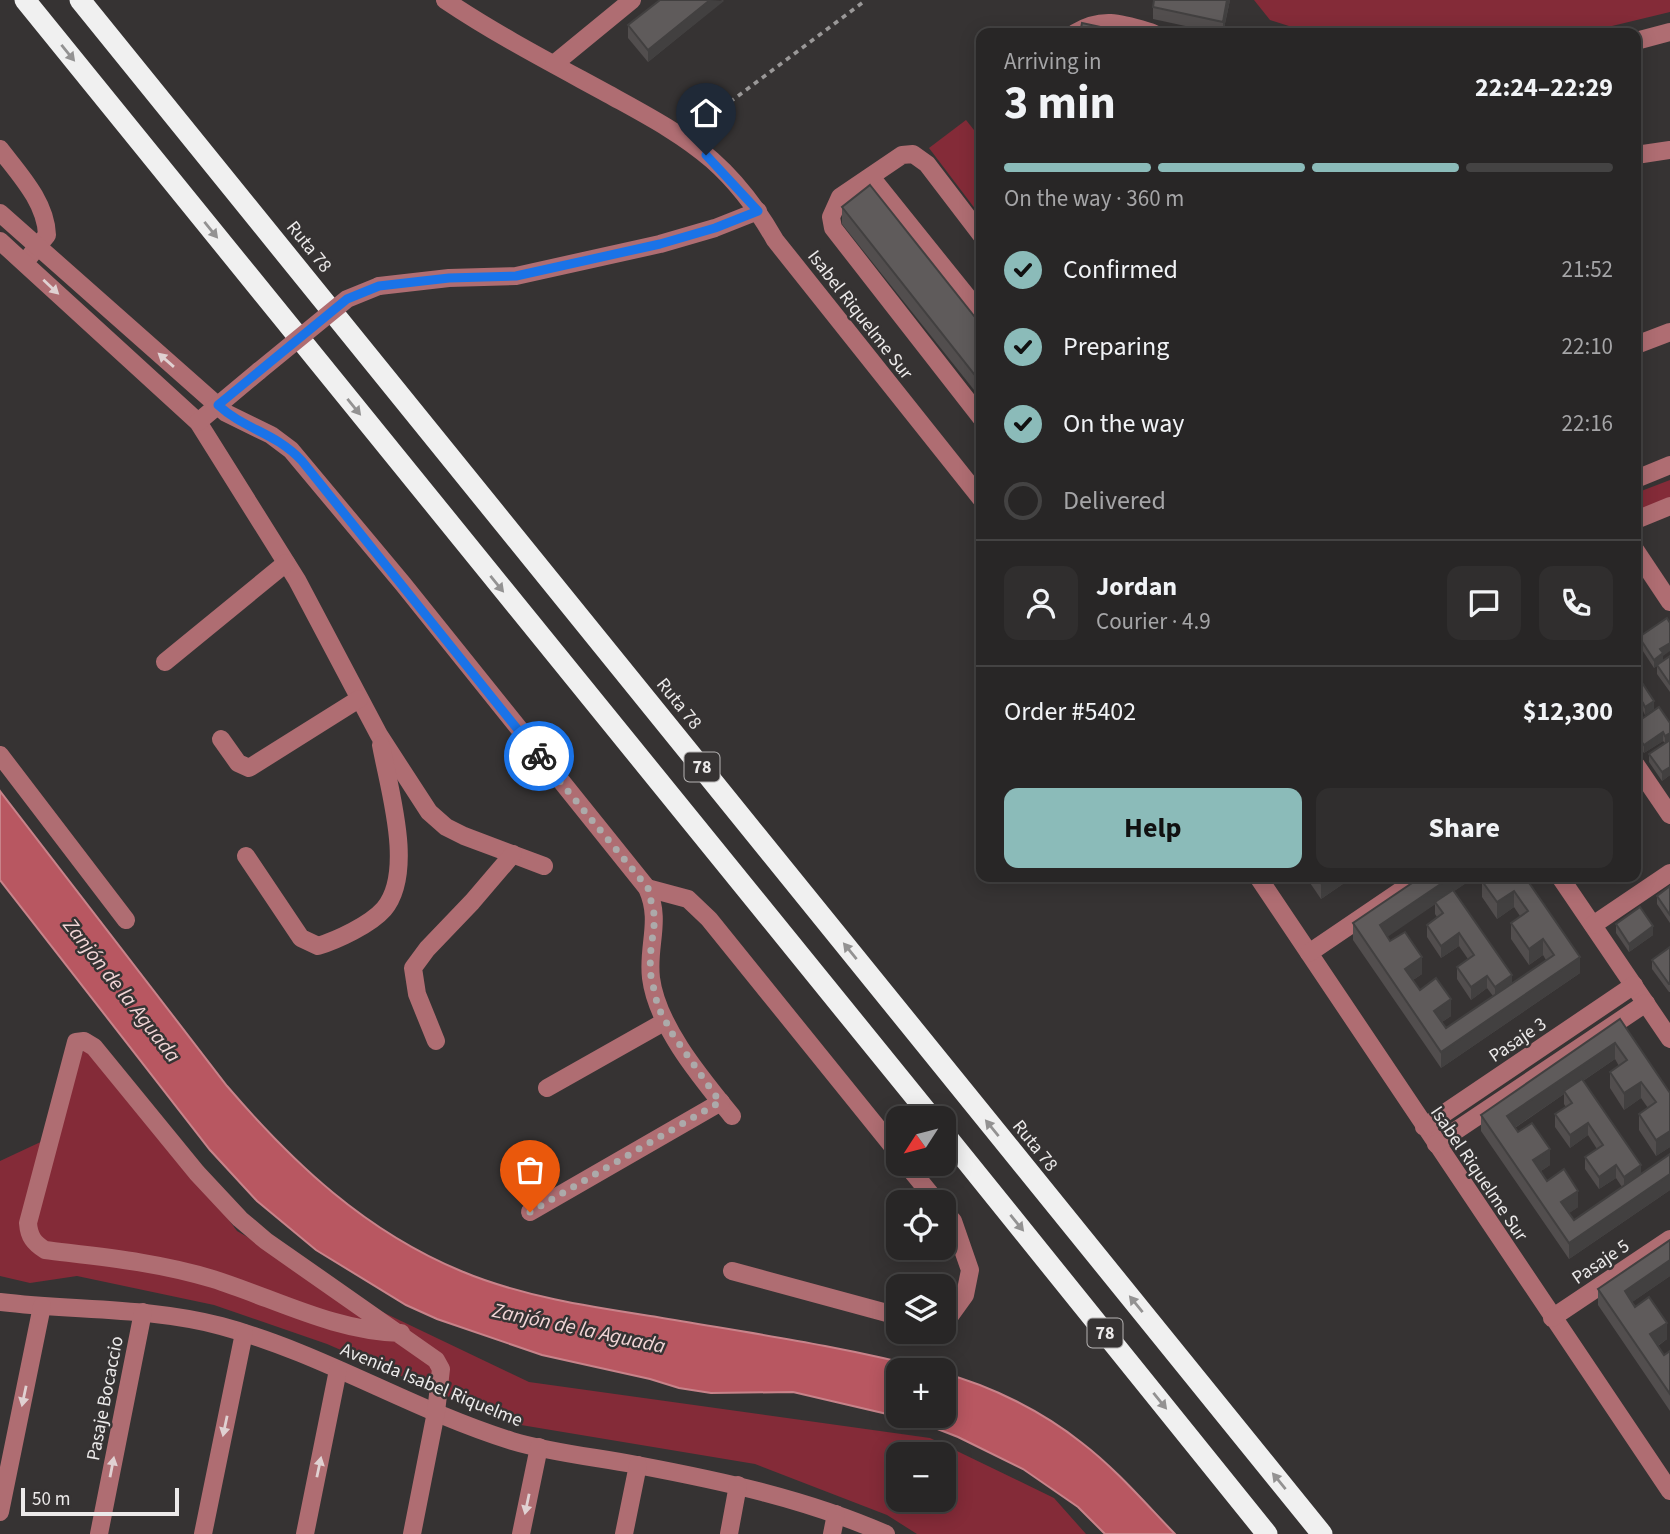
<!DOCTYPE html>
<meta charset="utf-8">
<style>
:root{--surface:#282626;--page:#302e2e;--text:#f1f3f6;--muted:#a5a5a7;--line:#444343;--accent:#8bbbb9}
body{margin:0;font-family:"Source Sans 3",sans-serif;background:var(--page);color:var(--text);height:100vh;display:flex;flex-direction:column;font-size:26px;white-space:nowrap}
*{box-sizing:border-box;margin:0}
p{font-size:23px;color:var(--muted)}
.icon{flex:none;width:38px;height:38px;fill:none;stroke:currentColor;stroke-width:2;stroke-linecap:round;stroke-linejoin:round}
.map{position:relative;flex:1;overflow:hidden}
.sheet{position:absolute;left:976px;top:28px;width:665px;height:854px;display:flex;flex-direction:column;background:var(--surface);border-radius:14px;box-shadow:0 4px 18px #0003,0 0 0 2px var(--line)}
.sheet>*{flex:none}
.needle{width:46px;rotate:234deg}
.controls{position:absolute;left:886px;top:1106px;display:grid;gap:14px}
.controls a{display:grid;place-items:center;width:70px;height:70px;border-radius:14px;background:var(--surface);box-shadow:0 4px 18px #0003,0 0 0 2px var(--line);font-size:35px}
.scale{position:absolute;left:21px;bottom:18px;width:158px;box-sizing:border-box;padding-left:7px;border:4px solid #eceaea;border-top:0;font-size:19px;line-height:24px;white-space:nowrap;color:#eceaea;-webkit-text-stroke:5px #363333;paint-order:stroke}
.pin{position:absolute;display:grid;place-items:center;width:60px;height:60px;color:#fff;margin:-72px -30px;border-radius:50% 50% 50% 0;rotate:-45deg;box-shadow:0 0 7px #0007}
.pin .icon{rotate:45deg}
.courier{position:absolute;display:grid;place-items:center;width:70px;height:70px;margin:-35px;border:5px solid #1a73e8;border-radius:50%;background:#fff;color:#222;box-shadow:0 2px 9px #0007}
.headline em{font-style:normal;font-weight:700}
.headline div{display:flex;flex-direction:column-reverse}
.headline{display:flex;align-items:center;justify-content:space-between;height:119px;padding:0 28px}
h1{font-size:46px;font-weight:700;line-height:52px}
.bar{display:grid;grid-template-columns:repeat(4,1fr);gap:10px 7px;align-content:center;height:84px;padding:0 28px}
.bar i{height:9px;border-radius:5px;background:var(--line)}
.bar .active{background:var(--accent)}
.bar p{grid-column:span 4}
.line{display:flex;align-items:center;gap:18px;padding:0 28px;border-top:2px solid var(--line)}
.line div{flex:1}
.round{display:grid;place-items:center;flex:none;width:74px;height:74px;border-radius:14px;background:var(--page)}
ol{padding:0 28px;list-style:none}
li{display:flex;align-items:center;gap:21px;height:77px}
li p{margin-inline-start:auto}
li .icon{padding:7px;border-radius:50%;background:var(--accent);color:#111;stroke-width:4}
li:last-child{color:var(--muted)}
li i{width:38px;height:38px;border:4px solid var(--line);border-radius:50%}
.action{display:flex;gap:14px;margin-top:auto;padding:14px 28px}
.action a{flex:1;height:80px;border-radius:14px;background:var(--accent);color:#111;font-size:28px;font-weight:700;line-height:80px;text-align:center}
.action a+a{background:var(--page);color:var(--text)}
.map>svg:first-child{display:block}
.green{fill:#842b38;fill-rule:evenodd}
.water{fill:#b85761;stroke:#c8838a;stroke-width:2}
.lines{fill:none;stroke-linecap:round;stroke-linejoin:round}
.path{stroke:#9a9898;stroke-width:3.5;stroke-dasharray:5 5;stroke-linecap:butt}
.minor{stroke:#af6d72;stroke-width:18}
.highway{stroke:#f0f0f0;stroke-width:21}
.minor-bridge{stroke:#af6d72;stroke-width:18}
.wall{fill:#524e4e;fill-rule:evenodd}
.shaded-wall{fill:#424040}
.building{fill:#5f5b5b;stroke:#424040;stroke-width:2}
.oneway{fill:#939292}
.oneway2{fill:#e0d1d2}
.done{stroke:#acaaaa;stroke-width:7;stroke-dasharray:0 12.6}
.route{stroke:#1a73e8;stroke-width:9}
.labels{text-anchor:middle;stroke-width:5;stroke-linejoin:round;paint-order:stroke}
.shield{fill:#363333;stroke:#b5b3b3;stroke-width:2}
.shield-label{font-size:18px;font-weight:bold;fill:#eceaea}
.street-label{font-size:19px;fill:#eceaea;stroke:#363333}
.water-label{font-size:21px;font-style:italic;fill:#f2d6d7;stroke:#363333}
</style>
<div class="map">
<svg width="1670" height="1534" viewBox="0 0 1670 1534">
<rect width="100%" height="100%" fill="#363333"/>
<g class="green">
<polygon points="1254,0 1670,0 1670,12 1583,33 1311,33 1270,20"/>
<polygon points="966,120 982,140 982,206 976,210 929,148"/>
<polygon points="1670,480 1670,500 1636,513 1636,493"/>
<path d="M90,1034L237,1231L351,1297L529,1382L930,1438L1054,1498L1086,1534H917L887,1515L755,1464L509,1423L327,1344L214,1305L77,1276L30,1283L0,1276V1161L47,1139ZM898,1454H943V1500H898Z"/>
</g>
<path class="water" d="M0,791L227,1086C294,1164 365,1231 461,1271C523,1297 592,1307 657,1317C749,1333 842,1346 932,1370H898V1416H943V1373C992,1386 1043,1412 1082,1443C1116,1469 1145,1503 1175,1534H1105L1078,1507L1023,1469L958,1437L917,1421L793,1392L711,1393L679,1388L650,1379L542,1355L437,1319L406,1305L316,1250L257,1201L210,1150L0,880Z"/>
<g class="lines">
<polyline class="path" points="698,126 866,0"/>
<g class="minor">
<path d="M445,0C497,35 553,64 608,94C644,114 681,133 712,160C738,183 758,210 775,240L982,500"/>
<path d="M1075,33C1103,16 1123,24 1153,33"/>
<polyline points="1636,41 1670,32"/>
<polyline points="554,64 632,0"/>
<path d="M0,149C19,174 46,202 47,235L30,256"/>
<polyline points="1636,155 1670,150"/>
<polyline points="871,177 982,315"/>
<path d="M0,213L226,413L271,435L291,450L403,584L647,888C662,921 647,945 651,978C657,1026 702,1079 732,1116"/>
<polyline points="982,236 927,164 913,154 902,155 840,197 831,217 833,228 982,419"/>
<polyline points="0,241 198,422 297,580 379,735 429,812 446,827 464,836 544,866"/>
<polyline points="379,286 449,278 516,276 660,244 715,228 758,211"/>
<polyline points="1636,345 1670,332"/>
<polyline points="198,422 259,371"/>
<polyline points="1636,479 1670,465"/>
<polyline points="1636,520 1670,506"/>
<polyline points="1636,551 1670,602"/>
<polyline points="165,662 286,563"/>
<polyline points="221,739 238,763 249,768 359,699"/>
<polyline points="0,755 126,920"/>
<polyline points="1636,765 1670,815"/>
<path d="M246,856L301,938L318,946C337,940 370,925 384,909C415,872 389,789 381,745"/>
<polyline points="1258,877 1670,1491"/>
<polyline points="1560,877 1670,1039"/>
<polyline points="647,888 688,899 709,919 898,1153"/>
<polyline points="1593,925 1670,873"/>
<polyline points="1309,953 1421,877"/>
<polyline points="436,1041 417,994 413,968 427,949 472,902 513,854"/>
<polyline points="547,1088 664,1022"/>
<polyline points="1424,1127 1634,985"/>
<polyline points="1436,1144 1646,1003"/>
<polyline points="906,1164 937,1202"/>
<polyline points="943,1210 953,1221 970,1270 965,1295 947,1320 943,1320"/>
<polyline points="530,1212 721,1102"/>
<polyline points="732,1271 898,1316"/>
<path d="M0,1302C74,1311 149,1307 221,1326C322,1353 412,1410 512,1441C552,1453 595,1457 637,1465C722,1481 806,1499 886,1534"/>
<polyline points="1552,1318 1670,1239"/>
<path d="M401,1333C334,1331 276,1299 213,1279C158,1262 102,1257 45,1250C34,1243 29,1237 28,1223L76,1042L84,1041L94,1047L197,1173L240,1219L266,1241L436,1360L441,1369L436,1412L412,1534"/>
<polyline points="0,1512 42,1306"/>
<polyline points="99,1534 143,1312"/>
<polyline points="203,1534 244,1333"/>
<polyline points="305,1534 338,1370"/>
<polyline points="521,1534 539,1447"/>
<polyline points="624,1534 638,1465"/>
<polyline points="729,1534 738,1485"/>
<polyline points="832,1534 836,1514"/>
</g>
<g class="highway">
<polyline points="25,0 932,1118"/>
<polyline points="80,0 1322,1534"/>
<polyline points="943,1132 1267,1534"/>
</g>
<polyline class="minor-bridge" points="259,371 347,299 379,286"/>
</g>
<g class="wall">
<polygon points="724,0 648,62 628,38 628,25"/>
<polygon points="1230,0 1223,33 1218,33 1153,19 1153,7"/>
<polygon points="842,207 982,326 982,400 842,224"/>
<polygon points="1639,637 1663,656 1663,661 1670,656 1670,692 1657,674 1657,666 1654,668 1639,645"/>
<polygon points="1636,680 1654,709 1645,715 1643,711"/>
<polygon points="1636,723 1670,723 1670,775 1662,781 1649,762 1649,754 1665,743 1663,741 1644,753 1636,742"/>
<polygon points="1306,877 1353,877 1321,899"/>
<path d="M1421,877H1475L1454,891L1512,984L1546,960L1543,955L1529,965L1511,939V923L1520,916L1514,907L1497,919L1482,897V881L1525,877L1580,973L1441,1068L1353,940V923ZM1435,904V914L1437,917L1427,925V937L1441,958L1459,946L1468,959L1457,967V979L1471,1000L1487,988L1493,996L1446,1028L1442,1022L1451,1016L1420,990L1413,980L1422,974L1390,941L1387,936Z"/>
<polygon points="1670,886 1670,923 1657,904 1657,896"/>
<polygon points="1616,924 1653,935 1629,952 1616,933"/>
<polygon points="1670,947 1670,992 1669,992 1652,969 1652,960"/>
<path d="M1620,1019L1670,1093V1147L1656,1156L1639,1130V1114L1648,1108L1641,1098L1624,1110L1610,1088V1072L1619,1066L1615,1059L1583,1081L1641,1174L1670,1154V1190L1569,1259L1481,1131V1115ZM1564,1094V1104L1566,1107L1555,1114V1127L1570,1148L1588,1135L1597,1149L1585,1157V1169L1599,1189L1616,1178L1622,1187L1574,1220L1569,1213L1578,1207L1547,1181L1541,1171L1550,1165L1518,1132L1515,1128Z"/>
<polygon points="1670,1240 1670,1276 1632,1302 1667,1339 1658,1346 1664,1355 1670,1351 1670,1411 1598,1305 1598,1289"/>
</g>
<g class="shaded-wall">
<polygon points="710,0 724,1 648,62 648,50"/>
<polygon points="1227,0 1230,0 1223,33 1223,22"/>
<polygon points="1670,643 1670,651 1663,656 1663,662 1654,668 1654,660 1660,649"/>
<polygon points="1654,701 1654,709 1645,715 1645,707"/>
<polygon points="1643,703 1643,711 1636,716 1636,707"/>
<polygon points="1663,732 1663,741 1644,753 1644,745"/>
<polygon points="1670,733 1670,742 1665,745 1665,736"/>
<polygon points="1670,767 1670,775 1662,781 1662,772"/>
<polygon points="1330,877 1353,877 1321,899 1321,883"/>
<polygon points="1451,877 1475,877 1380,942 1380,925"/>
<polygon points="1514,891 1514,907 1497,919 1497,902"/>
<polygon points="1653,926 1653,935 1629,952 1629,944"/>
<polygon points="1459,933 1459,946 1441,958 1441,946"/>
<polygon points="1543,939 1543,955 1529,965 1529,949"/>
<polygon points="1422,957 1422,974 1405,985 1405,969"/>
<polygon points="1580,957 1580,973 1441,1068 1441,1052"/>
<polygon points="1512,975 1512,988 1495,999 1495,987"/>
<polygon points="1487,976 1487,988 1471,1000 1471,987"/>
<polygon points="1451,999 1451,1016 1434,1027 1434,1011"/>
<polygon points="1615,1043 1615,1059 1565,1093 1564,1091 1564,1094 1507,1133 1507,1116"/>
<polygon points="1641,1082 1641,1098 1624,1110 1624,1093"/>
<polygon points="1588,1123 1588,1135 1570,1148 1570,1135"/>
<polygon points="1670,1131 1670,1147 1656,1156 1656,1140"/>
<polygon points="1550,1149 1550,1165 1533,1176 1533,1160"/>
<polygon points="1616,1165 1616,1178 1599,1189 1599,1177"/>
<polygon points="1641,1165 1641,1177 1624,1189 1624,1177"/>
<polygon points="1670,1174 1670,1190 1569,1259 1569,1243"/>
<polygon points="1578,1191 1578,1207 1561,1219 1561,1202"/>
<polygon points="1670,1260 1670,1276 1625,1307 1625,1291"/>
<polygon points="1667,1323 1667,1339 1650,1351 1650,1334"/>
</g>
<g class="building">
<polygon points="660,0 710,0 648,50 628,25"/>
<polygon points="1154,0 1227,0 1223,22 1153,7"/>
<polygon points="1082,23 1128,33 1080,33"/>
<polygon points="870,185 982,326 982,384 842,207"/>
<polygon points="1667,618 1670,623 1670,643 1660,649 1663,653 1654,660 1639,637"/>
<polygon points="1670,656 1670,684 1657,665"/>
<polygon points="1639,678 1654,701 1645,707 1643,703 1636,707 1636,680"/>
<polygon points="1659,707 1670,723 1670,733 1665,736 1663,732 1644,745 1636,734 1636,723"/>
<polygon points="1670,740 1670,767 1662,772 1649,754"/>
<polygon points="1317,877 1330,877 1321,883"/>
<polygon points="1421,877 1451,877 1380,925 1390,941 1405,932 1422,957 1405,969 1420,990 1436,978 1451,999 1434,1011 1446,1028 1554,955 1543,939 1529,949 1511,923 1528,911 1514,891 1497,902 1482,881 1488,877 1525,877 1580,957 1441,1052 1353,923"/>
<polygon points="1670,886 1670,915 1657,896"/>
<polygon points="1453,890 1512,975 1495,987 1487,976 1471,987 1457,967 1474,955 1459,933 1441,946 1427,925 1443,913 1435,902"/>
<polygon points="1640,907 1653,926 1629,944 1616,924"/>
<polygon points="1670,947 1670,984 1669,984 1652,960"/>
<polygon points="1620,1019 1670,1093 1670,1131 1656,1140 1639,1114 1656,1102 1641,1082 1624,1093 1610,1072 1627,1060 1615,1043 1507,1116 1518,1132 1532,1123 1550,1149 1533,1160 1547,1181 1564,1169 1578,1191 1561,1202 1574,1220 1670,1154 1670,1174 1569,1243 1481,1115"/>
<polygon points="1582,1079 1641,1165 1624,1177 1616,1165 1599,1177 1585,1157 1603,1145 1588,1123 1570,1135 1555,1114 1572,1103 1564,1091"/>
<polygon points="1670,1240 1670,1260 1625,1291 1635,1307 1649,1297 1667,1323 1650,1334 1664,1355 1670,1351 1670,1394 1598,1289"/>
</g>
<defs><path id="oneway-solid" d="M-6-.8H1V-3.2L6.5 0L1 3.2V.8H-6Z" transform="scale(1.75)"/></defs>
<g class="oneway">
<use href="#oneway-solid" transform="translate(68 53) rotate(51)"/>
<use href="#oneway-solid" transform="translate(211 230) rotate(51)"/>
<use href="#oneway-solid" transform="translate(354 407) rotate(51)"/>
<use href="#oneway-solid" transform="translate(497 584) rotate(51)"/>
<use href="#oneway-solid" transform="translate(850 951) rotate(-129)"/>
<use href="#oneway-solid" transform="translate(992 1128) rotate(-129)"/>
<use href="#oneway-solid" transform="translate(1017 1223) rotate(51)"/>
<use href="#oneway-solid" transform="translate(1136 1304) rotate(-129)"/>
<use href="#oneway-solid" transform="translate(1160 1401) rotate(51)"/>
<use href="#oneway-solid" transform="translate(1279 1481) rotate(-129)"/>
</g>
<g class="oneway2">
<use href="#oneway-solid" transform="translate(51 287) rotate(43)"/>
<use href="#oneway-solid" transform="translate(166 360) rotate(-139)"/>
<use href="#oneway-solid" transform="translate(24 1396) rotate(102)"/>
<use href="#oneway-solid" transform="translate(225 1426) rotate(102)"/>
<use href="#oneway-solid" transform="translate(112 1467) rotate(-79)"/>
<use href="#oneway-solid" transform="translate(319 1467) rotate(-78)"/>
<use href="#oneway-solid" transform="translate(527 1504) rotate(102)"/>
</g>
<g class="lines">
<polyline class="done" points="530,1212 720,1102 673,1035 658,1007 651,977 650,957 655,918 648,888 539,756"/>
<path class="route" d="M539,756L302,461C275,432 245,430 218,405L347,299L379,286L449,278L516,276L660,244L715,228L758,211L706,155"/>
</g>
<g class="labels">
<g class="shield">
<rect x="684.5" y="752.5" width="35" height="29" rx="5"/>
<rect x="1087.5" y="1318.5" width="35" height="29" rx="5"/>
</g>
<g class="shield-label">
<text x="702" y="773">78</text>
<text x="1105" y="1339">78</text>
</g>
<g class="street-label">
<text transform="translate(310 246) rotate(51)" y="7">Ruta 78</text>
<text transform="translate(861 314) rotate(52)" y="7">Isabel Riquelme Sur</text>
<text transform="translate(680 703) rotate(51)" y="7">Ruta 78</text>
<text transform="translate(1517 1039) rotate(-34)" y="7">Pasaje 3</text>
<text transform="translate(1036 1145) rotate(51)" y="7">Ruta 78</text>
<text transform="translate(1480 1173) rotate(56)" y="7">Isabel Riquelme Sur</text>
<text transform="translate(1600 1261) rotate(-34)" y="7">Pasaje 5</text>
<text transform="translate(432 1384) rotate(22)" y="7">Avenida Isabel Riquelme</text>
<text transform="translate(104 1398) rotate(-79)" y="7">Pasaje Bocaccio</text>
</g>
<g class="water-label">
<text transform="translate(122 990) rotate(52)" y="7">Zanjón de la Aguada</text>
<text transform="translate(579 1328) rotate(12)" y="7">Zanjón de la Aguada</text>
</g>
</g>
</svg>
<div class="controls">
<a><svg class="needle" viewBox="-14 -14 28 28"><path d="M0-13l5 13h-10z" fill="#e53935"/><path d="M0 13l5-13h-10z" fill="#a5a5a7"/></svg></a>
<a><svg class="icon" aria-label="locate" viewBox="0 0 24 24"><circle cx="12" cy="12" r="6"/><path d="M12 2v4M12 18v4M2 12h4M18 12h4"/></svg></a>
<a><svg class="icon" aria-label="layers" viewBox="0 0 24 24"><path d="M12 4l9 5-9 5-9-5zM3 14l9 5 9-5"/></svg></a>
<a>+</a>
<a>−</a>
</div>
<div class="scale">50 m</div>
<div class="pin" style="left:530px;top:1212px;background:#ea580c"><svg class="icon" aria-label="bag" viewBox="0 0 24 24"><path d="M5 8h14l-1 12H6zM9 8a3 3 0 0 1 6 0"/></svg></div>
<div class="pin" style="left:706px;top:155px;background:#1f2937"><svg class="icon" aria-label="home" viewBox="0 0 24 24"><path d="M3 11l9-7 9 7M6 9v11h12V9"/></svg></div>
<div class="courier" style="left:539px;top:756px"><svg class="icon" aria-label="bike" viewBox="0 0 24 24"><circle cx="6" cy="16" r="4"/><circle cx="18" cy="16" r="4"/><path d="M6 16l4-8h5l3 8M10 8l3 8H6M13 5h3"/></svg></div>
<section class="sheet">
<div class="headline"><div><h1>3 min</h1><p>Arriving in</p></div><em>22:24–22:29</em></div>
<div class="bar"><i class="active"></i><i class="active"></i><i class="active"></i><i></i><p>On the way · 360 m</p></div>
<ol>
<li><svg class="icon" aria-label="check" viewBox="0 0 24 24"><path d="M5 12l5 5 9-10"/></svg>Confirmed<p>21:52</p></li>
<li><svg class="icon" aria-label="check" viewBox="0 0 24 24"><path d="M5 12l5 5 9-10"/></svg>Preparing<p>22:10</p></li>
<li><svg class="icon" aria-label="check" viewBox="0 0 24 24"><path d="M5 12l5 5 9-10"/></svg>On the way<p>22:16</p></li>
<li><i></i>Delivered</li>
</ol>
<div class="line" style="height:126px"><a class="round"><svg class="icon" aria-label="person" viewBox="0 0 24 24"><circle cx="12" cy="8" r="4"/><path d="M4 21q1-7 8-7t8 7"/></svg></a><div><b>Jordan</b><p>Courier · 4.9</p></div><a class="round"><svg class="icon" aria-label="chat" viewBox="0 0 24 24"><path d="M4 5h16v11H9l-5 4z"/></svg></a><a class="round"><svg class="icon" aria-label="phone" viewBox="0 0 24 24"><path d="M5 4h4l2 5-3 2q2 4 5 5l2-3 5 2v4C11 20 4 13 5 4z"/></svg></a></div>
<div class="line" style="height:91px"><div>Order #5402</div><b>$12,300</b></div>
<div class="action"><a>Help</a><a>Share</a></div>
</section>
</div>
